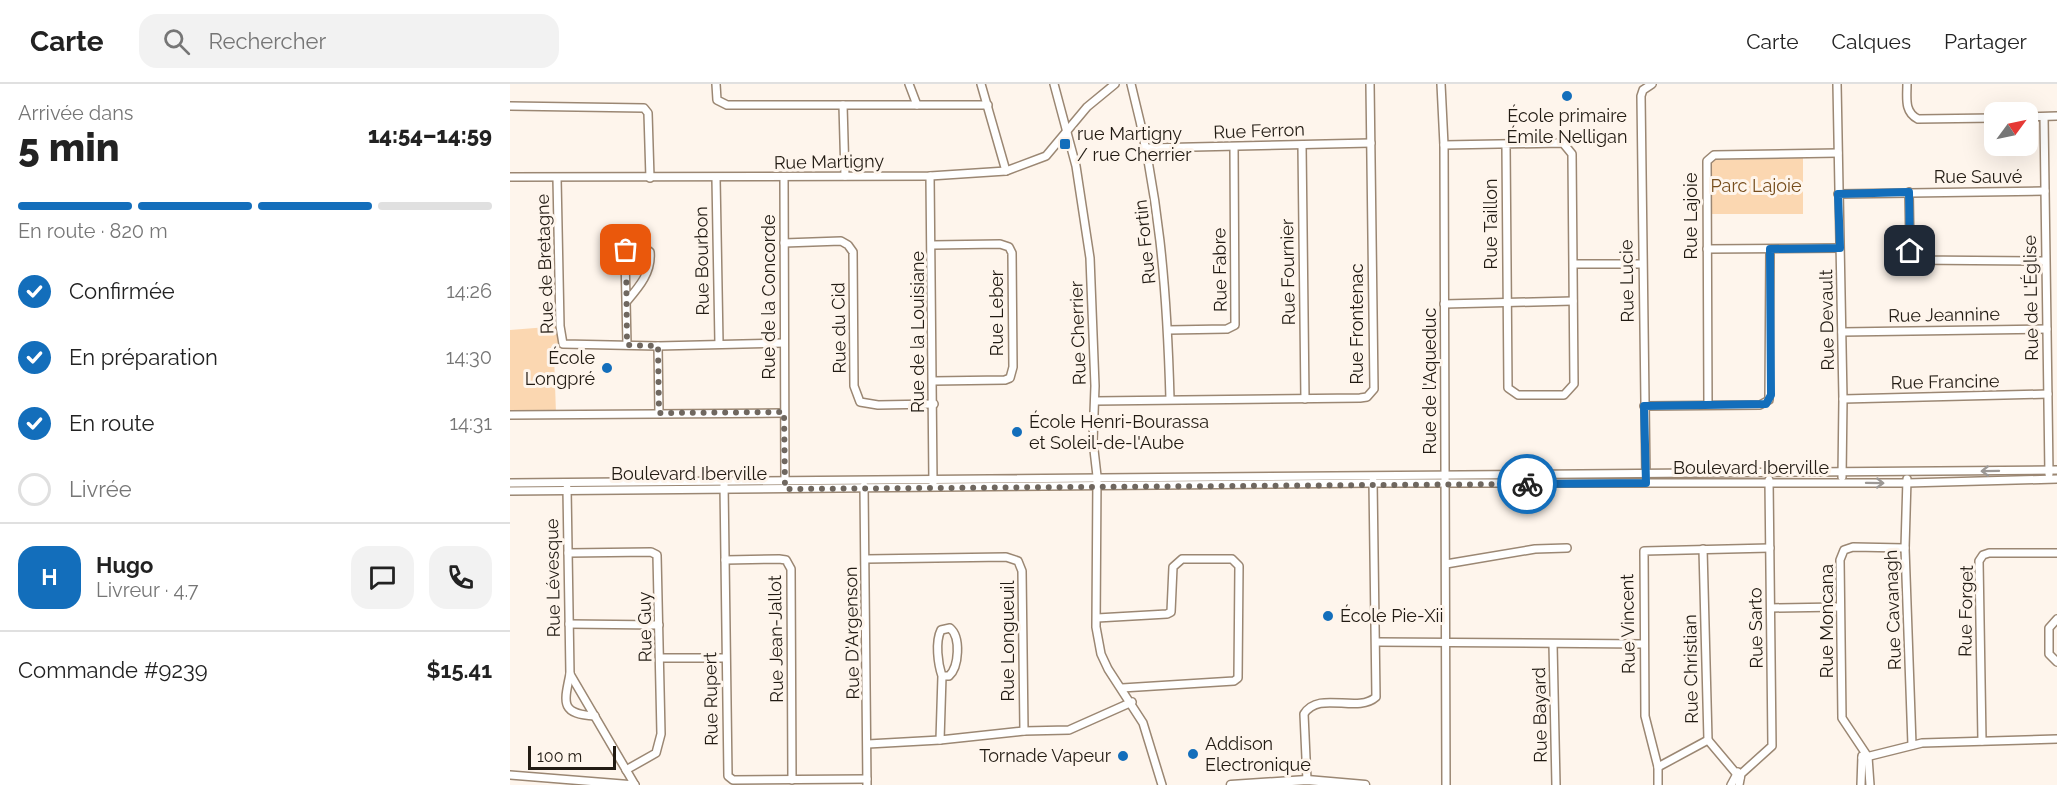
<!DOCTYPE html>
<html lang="fr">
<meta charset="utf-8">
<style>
:root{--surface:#fff;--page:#f2f2f2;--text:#222;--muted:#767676;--line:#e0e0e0;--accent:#136ebb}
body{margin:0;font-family:Raleway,sans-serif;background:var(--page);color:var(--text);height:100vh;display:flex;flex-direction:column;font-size:22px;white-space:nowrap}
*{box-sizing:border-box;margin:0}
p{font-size:20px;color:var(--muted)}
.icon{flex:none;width:33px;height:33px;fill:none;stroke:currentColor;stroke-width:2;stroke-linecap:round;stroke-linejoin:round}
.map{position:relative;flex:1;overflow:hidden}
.side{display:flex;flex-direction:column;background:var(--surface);width:510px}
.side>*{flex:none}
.needle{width:39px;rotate:57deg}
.tools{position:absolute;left:1474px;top:18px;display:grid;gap:12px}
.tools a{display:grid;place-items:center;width:54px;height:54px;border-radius:12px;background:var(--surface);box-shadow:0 6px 24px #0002;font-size:30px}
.scale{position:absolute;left:18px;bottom:15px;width:88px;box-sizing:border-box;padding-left:6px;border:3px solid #221b13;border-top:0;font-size:16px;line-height:21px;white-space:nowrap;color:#221b13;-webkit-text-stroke:4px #fef5ec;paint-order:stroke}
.pin{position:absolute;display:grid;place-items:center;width:51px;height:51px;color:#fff;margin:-26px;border-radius:12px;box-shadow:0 3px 9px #0006}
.courier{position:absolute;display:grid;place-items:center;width:60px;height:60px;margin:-30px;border:4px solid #136ebb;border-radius:50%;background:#fff;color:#222;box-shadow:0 2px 8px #0007}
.headline em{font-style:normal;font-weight:800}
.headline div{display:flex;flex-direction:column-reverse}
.headline{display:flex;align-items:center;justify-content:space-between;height:102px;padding:0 18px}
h1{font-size:39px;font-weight:800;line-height:45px}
.bar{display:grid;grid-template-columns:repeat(4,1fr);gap:9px 6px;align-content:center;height:72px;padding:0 18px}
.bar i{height:8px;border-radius:4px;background:var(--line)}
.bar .on{background:var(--accent)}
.bar p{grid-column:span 4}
.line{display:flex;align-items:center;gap:15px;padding:0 18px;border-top:2px solid var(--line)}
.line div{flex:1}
.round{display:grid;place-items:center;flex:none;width:63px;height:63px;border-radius:18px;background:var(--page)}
ol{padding:0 18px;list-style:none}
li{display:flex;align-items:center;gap:18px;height:66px}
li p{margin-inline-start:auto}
li .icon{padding:6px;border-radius:50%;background:var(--accent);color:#fff;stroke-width:4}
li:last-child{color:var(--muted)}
li i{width:33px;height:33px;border:3px solid var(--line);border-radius:50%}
header{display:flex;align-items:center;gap:36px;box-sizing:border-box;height:84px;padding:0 30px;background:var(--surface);border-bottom:2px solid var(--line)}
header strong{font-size:28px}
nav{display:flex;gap:33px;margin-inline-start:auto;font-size:21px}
.search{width:420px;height:54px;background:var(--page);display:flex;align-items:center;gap:15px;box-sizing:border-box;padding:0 21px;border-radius:18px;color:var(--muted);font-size:22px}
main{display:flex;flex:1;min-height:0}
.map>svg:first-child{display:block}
.green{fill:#fbd7b1}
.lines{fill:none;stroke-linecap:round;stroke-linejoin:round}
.minor-casing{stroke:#9b8773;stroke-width:10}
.major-casing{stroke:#9b8773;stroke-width:11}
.minor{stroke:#fff;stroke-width:7}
.major{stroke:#fff;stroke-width:8}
.oneway{stroke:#9c9895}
.done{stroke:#6f675f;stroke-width:6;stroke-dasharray:0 10.8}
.route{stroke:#136ebb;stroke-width:8}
.poi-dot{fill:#136ebb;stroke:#fef5ec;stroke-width:2}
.labels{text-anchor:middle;stroke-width:6;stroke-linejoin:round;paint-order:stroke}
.poi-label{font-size:18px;fill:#221b13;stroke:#fef5ec;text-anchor:start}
.street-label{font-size:18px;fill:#221b13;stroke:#fef5ec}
.park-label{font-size:18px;fill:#774e1d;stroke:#fef5ec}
</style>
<header>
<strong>Carte</strong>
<div class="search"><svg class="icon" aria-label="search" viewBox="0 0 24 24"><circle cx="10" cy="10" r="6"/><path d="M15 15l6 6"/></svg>Rechercher</div>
<nav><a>Carte</a><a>Calques</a><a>Partager</a></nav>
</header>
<main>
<section class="side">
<div class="headline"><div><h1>5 min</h1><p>Arrivée dans</p></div><em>14:54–14:59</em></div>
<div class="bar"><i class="on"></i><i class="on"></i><i class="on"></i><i></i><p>En route · 820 m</p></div>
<ol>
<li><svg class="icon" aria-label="check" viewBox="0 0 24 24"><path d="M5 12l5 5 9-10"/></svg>Confirmée<p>14:26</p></li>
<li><svg class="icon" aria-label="check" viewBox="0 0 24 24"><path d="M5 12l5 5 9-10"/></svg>En préparation<p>14:30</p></li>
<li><svg class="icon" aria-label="check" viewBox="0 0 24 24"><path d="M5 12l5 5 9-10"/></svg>En route<p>14:31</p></li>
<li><i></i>Livrée</li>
</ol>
<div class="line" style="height:108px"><b class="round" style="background:var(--accent);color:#fff">H</b><div><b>Hugo</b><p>Livreur · 4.7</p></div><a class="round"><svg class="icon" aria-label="chat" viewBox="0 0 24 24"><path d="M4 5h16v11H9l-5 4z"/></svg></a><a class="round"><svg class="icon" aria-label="phone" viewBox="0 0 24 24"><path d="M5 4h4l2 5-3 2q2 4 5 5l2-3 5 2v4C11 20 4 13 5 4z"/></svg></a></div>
<div class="line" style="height:78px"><div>Commande #9239</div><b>$15.41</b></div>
</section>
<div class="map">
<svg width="1547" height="701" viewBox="0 0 1547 701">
<rect width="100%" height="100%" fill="#fef5ec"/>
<g class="green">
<polygon points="1293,74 1293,130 1200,130 1200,81 1203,76"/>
<polygon points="50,242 53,260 44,270 46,330 0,331 0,246"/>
</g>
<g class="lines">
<defs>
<g id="minor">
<polyline points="206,0 207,16 217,21 478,21"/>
<polyline points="399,0 407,21"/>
<polyline points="471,0 496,87"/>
<polyline points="544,0 566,82 580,174 585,302 583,357 587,392 586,543 591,570 598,585 633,639 652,701"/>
<path d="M621,0C649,107 657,205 660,315"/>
<polyline points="931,0 934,61 936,701"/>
<polyline points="1327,0 1333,315 1332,393"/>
<path d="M1397,0C1397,14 1394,28 1408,35L1485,34"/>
<polyline points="333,21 335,92"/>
<polyline points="0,22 134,24 138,29 140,94"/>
<polyline points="1518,33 1547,32"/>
<polyline points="1534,33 1539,390"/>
<polyline points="792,61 795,315"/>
<polyline points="934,61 1053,59 1062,70 1064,300 1054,311 1008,311 998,304 996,61"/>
<polyline points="638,64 861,59"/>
<polyline points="420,92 423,399"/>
<polyline points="0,93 420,92 496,87 536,72 577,23 605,0"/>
<polyline points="47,94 50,242 53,260 148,262 274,259"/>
<polyline points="206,94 209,259"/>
<polyline points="274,94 275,399"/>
<polyline points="1399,108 1400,167 1403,176 1535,177"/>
<polyline points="1328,110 1535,107"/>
<polyline points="274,159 331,157 338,161 343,168 344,302 350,318 368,321 424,320"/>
<polyline points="423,161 490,160 499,163 502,169 503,283 500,294 495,296 423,297"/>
<polyline points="1197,165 1330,164"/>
<polyline points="1064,180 1131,180"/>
<path d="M117,217C129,203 142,188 140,168L130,160L120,162L115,172L117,261"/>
<polyline points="934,220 1063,217"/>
<polyline points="658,246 717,245 725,241 724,63"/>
<polyline points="1332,248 1537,245"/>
<polyline points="148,262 149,329"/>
<polyline points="1333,315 1538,310"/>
<polyline points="585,317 850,314 857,313 864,305 860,0"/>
<polyline points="1198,321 1197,77 1204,71 1328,69"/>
<polyline points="1134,322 1250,321 1259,316 1260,165"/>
<polyline points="0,331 274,329"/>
<polyline points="1136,394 1131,12 1133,6 1142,0"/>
<polyline points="1397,395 1395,464 1402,661"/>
<polyline points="0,399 1547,386"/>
<polyline points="214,400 218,692 223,696 357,695"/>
<polyline points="354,402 357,701"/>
<polyline points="57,404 60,590 125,701"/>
<polyline points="0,407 863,399 1397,399 1547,395"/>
<polyline points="1193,465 1198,656 1230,694"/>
<polyline points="58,469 141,468 147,471 151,650 146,669 116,686"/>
<polyline points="356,475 496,473 508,477 512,487 514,647"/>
<polyline points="215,476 269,475 276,476 281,485 282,696"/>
<polyline points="936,480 1025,465 1057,464"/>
<polyline points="1261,524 1330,523"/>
<polyline points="587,534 657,530 661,528 663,483 672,475 722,475 729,482 728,594 724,597 612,604"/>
<polyline points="1547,535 1539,544 1539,570 1547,578"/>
<polyline points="59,540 149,541"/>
<polyline points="867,558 1133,560"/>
<polyline points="1043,560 1046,701"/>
<polyline points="151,574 215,574"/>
<path d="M60,590C54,619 50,630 85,632"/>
<path d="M430,656L432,592H439C449,583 451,553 440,544L431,546C425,558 428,580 432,592"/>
<polyline points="1472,657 1469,477 1473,471 1479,469 1547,469"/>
<polyline points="358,660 430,656 514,647 559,646 622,618"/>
<polyline points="1352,674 1412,659 1547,655"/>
<polyline points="1148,683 1198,656"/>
<polyline points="0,691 125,701"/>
<path d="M797,696L794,630C809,606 847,630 866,613L863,397"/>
<polyline points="1148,701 1148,683 1135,632 1134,467 1260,464"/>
<polyline points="1221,701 1228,688"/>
<polyline points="1229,701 1231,690 1262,662 1259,396"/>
<polyline points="1351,701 1352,672"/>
<polyline points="1360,701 1358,673 1332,634 1330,476 1334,466 1343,463 1395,464"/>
</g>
<polyline id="major" points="721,701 797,696 855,701"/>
</defs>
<use href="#minor" class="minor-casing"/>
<use href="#major" class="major-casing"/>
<use href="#minor" class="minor"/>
<use href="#major" class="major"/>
</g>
<defs><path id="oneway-shaft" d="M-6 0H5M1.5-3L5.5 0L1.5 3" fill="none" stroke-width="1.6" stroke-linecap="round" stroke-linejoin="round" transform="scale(1.5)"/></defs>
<g class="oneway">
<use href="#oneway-shaft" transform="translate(1480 387) rotate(179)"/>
<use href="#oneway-shaft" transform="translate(1365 399) rotate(1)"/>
</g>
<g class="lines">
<polyline class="done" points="116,166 117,261 148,262 149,329 274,328 275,405 1017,400"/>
<polyline class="route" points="1017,400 1136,399 1134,322 1256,320 1261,311 1260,165 1330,164 1328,110 1399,108 1400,167"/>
</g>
<g class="poi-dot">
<circle cx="1057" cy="12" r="6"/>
<rect x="549" y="54" width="12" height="12" rx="3"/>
<circle cx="97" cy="284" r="6"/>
<circle cx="507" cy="348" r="6"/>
<circle cx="818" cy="532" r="6"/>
<circle cx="683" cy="670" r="6"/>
<circle cx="613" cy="672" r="6"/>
</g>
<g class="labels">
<g class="poi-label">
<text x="1057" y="38" text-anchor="middle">École primaire<tspan x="1057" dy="21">Émile Nelligan</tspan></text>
<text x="567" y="56">rue Martigny<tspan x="567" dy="21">/ rue Cherrier</tspan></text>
<text x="85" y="280" text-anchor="end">École<tspan x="85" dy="21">Longpré</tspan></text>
<text x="519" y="344">École Henri-Bourassa<tspan x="519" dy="21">et Soleil-de-l'Aube</tspan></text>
<text x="830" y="538">École Pie-Xii</text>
<text x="695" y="666">Addison<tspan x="695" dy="21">Electronique</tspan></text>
<text x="601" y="678" text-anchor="end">Tornade Vapeur</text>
</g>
<g class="street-label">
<text transform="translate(749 47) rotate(-2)" y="6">Rue Ferron</text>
<text transform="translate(319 78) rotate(-1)" y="6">Rue Martigny</text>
<text x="1468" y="99">Rue Sauvé</text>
<text transform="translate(1181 132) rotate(-90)" y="6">Rue Lajoie</text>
<text transform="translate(981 140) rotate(-90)" y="6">Rue Taillon</text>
<text transform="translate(635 158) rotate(-96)" y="6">Rue Fortin</text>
<text transform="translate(192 177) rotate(-91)" y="6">Rue Bourbon</text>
<text transform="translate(35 180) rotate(-92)" y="6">Rue de Bretagne</text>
<text transform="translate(710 186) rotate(-91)" y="6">Rue Fabre</text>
<text transform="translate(778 188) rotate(-91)" y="6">Rue Fournier</text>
<text transform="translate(1117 197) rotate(-91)" y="6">Rue Lucie</text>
<text transform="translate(259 213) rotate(-90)" y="6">Rue de la Concorde</text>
<text transform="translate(1521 214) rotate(-91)" y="6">Rue de L'Église</text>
<text transform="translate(487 229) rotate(-90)" y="6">Rue Leber</text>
<text transform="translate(1434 231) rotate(-1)" y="6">Rue Jeannine</text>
<text transform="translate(1317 236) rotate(-91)" y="6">Rue Devault</text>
<text transform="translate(847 240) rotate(-90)" y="6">Rue Frontenac</text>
<text transform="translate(329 244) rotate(-91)" y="6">Rue du Cid</text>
<text transform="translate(408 248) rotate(-90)" y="6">Rue de la Louisiane</text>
<text transform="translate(568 249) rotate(-92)" y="6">Rue Cherrier</text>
<text transform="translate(920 297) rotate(-90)" y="6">Rue de l'Aqueduc</text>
<text transform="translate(1435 298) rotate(-1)" y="6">Rue Francine</text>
<text x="1241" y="390">Boulevard Iberville</text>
<text x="179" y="396">Boulevard Iberville</text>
<text transform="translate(43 494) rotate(-91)" y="6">Rue Lévesque</text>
<text transform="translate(1383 526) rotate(-92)" y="6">Rue Cavanagh</text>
<text transform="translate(1456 527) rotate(-89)" y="6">Rue Forget</text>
<text transform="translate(1317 537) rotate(-90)" y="6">Rue Moncana</text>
<text transform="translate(1118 540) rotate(-91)" y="6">Rue Vincent</text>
<text transform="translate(135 543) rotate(-91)" y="6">Rue Guy</text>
<text transform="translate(1246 544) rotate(-91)" y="6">Rue Sarto</text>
<text transform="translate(342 549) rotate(-91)" y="6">Rue D'Argenson</text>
<text transform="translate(266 555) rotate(-91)" y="6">Rue Jean-Jallot</text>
<text transform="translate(498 557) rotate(-90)" y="6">Rue Longueuil</text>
<text transform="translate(1181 585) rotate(-91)" y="6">Rue Christian</text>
<text transform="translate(201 615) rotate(-91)" y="6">Rue Rupert</text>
<text transform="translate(1030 631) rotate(-91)" y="6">Rue Bayard</text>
</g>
<g class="park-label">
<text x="1246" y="108">Parc Lajoie</text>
</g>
</g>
</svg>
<div class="tools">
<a><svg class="needle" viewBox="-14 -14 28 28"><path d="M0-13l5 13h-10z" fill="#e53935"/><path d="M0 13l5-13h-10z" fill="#767676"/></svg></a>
</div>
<div class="scale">100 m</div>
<div class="pin" style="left:116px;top:166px;background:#ea580c"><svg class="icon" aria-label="bag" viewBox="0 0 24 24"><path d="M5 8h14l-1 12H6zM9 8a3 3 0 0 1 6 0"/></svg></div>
<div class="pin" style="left:1400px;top:167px;background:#1f2937"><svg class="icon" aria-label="home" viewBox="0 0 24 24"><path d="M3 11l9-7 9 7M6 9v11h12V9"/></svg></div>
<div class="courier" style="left:1017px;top:400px"><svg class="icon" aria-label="bike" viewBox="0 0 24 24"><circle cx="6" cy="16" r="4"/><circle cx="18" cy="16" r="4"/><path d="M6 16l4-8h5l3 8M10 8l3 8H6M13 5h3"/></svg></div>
</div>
</main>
